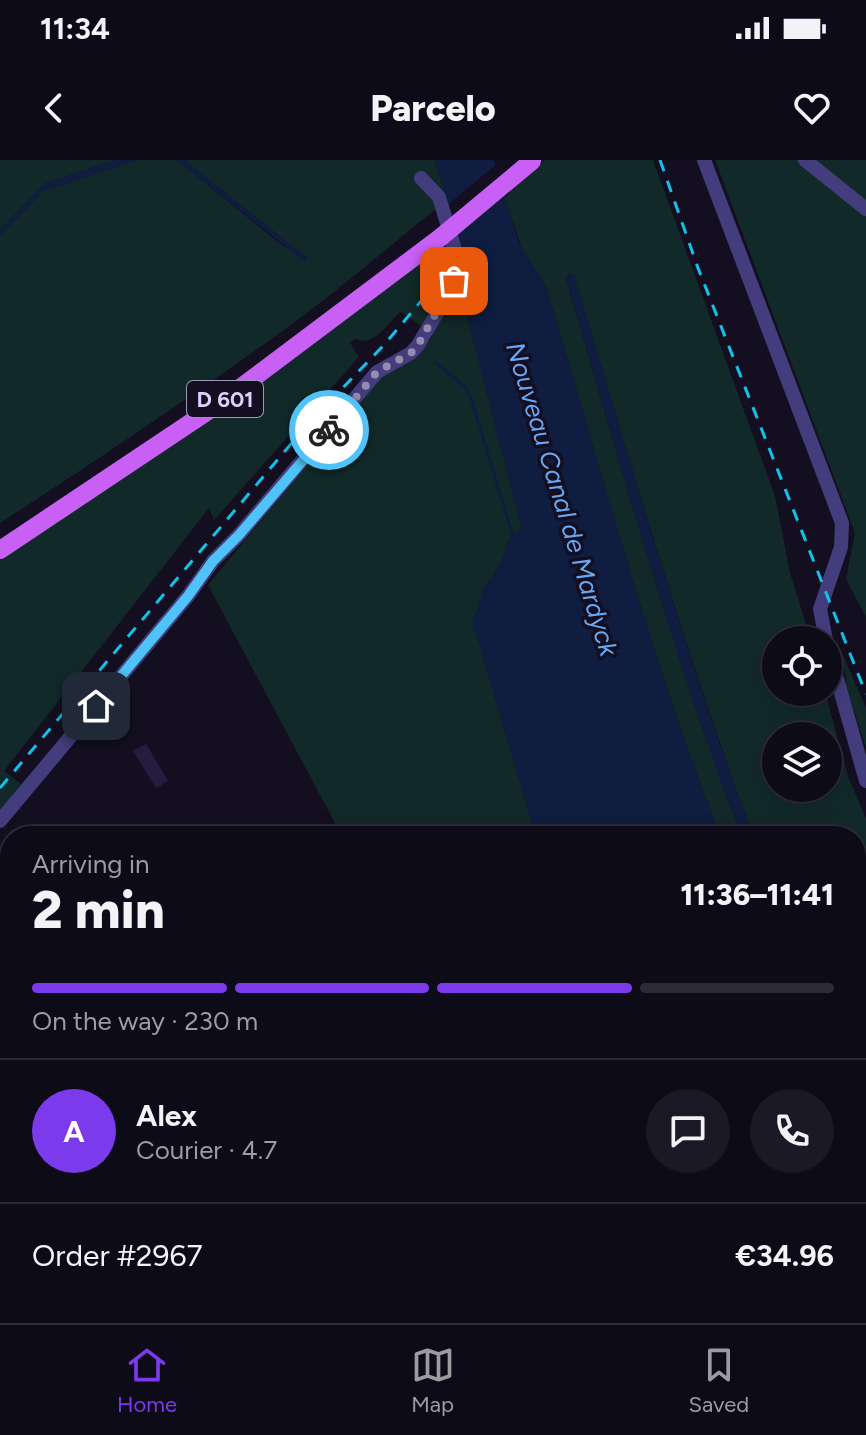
<!DOCTYPE html>
<meta charset="utf-8">
<style>
:root{--surface:#0e0b19;--page:#1c1926;--text:#f1f3f6;--muted:#9b9ba2;--line:#2e2b38;--accent:#7c3aed}
body{margin:0;font-family:Figtree,sans-serif;background:var(--page);color:var(--text);height:100vh;display:flex;flex-direction:column;font-size:30px;white-space:nowrap}
*{box-sizing:border-box;margin:0}
p{font-size:26px;color:var(--muted)}
.icon{flex:none;width:44px;height:44px;fill:none;stroke:currentColor;stroke-width:2;stroke-linecap:round;stroke-linejoin:round}
.map{position:relative;flex:1;overflow:hidden}
.sheet{position:absolute;left:0px;top:666px;width:866px;height:498px;display:flex;flex-direction:column;background:var(--surface);border-radius:32px 32px 0 0;box-shadow:0 4px 20px #0003,0 0 0 2px var(--line)}
.sheet>*{flex:none}
.controls{position:absolute;left:762px;top:466px;display:grid;gap:16px}
.controls a{display:grid;place-items:center;width:80px;height:80px;border-radius:50%;background:var(--surface);box-shadow:0 4px 20px #0003,0 0 0 2px var(--line);font-size:40px}
.pin{position:absolute;display:grid;place-items:center;width:68px;height:68px;color:#fff;margin:-34px;border-radius:16px;box-shadow:0 4px 12px #0006}
.courier{position:absolute;display:grid;place-items:center;width:80px;height:80px;margin:-40px;border:6px solid #4fc3f7;border-radius:50%;background:#fff;color:#222;box-shadow:0 2px 10px #0007}
.head em{font-style:normal;font-weight:800}
.head div{display:flex;flex-direction:column-reverse}
.head{display:flex;align-items:center;justify-content:space-between;height:136px;padding:0 32px}
h1{font-size:52px;font-weight:800;line-height:60px}
.bar{display:grid;grid-template-columns:repeat(4,1fr);gap:12px 8px;align-content:center;height:96px;padding:0 32px}
.bar i{height:10px;border-radius:6px;background:var(--line)}
.bar .on{background:var(--accent)}
.bar p{grid-column:span 4}
.line{display:flex;align-items:center;gap:20px;padding:0 32px;border-top:2px solid var(--line)}
.line div{flex:1}
.round{display:grid;place-items:center;flex:none;width:84px;height:84px;border-radius:42px;background:var(--page)}
.status{display:flex;justify-content:space-between;align-items:center;height:56px;padding:0 40px;background:var(--surface);direction:ltr}
.status svg{height:22px;fill:currentColor}
header{display:flex;justify-content:space-between;align-items:center;height:104px;padding:0 32px;background:var(--surface);font-size:36px;font-weight:800}
.dock{display:flex;justify-content:space-around;align-items:center;height:112px;border-top:2px solid var(--line);background:var(--surface);font-size:22px;color:var(--muted)}
.dock a{display:grid;justify-items:center;gap:4px}
.dock .on{color:var(--accent)}
.map>svg:first-child{display:block}
.green{fill:#12292a;fill-rule:evenodd}
.water{fill:#0f1d40}
.pier{fill:#130f21}
.lines{fill:none;stroke-linecap:round;stroke-linejoin:round}
.stream{stroke:#0f1d40;stroke-width:3}
.building{fill:#261c40}
.minor{stroke:#443d7d;stroke-width:14}
.major{stroke:#c960f5;stroke-width:18}
.rail{stroke:#0fc3ea;stroke-width:3;stroke-dasharray:12 10;stroke-linecap:butt}
.major-bridge{stroke:#c960f5;stroke-width:18}
.done{stroke:#948daf;stroke-width:8;stroke-dasharray:0 14.4}
.route{stroke:#4fc3f7;stroke-width:10}
.labels{text-anchor:middle;stroke-width:7;stroke-linejoin:round;paint-order:stroke}
.shield{fill:#130f21;stroke:#9e97ba;stroke-width:2}
.shield-label{font-size:22px;font-weight:bold;fill:#dad1fc}
.water-label{font-size:26px;font-style:italic;fill:#66a8f5;stroke:#130f21}
</style>
<div class="status"><b>11:34</b><svg viewBox="0 0 49 12"><path d="M0 12V9h3v3zM5 12V6h3v6zM10 12V3h3v9zM15 12V0h3v12zM26 1h20v11H26zM47 4h2v5h-2z"/></svg></div>
<header><svg class="icon" aria-label="back" viewBox="0 0 24 24"><path d="M15 5l-7 7 7 7"/></svg>Parcelo<svg class="icon" aria-label="heart" viewBox="0 0 24 24"><path d="M12 20l-8-8c-3-5 5-10 8-4 3-6 11-1 8 4z"/></svg></header>
<div class="map">
<svg width="866" height="1163" viewBox="0 0 866 1163">
<rect width="100%" height="100%" fill="#130f21"/>
<g class="green">
<polygon points="0,0 115,0 44,24 0,70"/>
<path d="M136,0H177L283,86L307,98L184,0H435L447,40C393,83 340,129 284,170C191,237 96,301 0,363V76L43,31Z"/>
<path d="M545,0H653L775,336L790,413L811,480H776V532H825L848,616L866,659V915L856,895V676H753C685,492 631,304 574,116L566,118C620,305 673,493 741,676H720C650,496 601,310 546,126L522,89L505,38L516,24ZM776,576H828V628H776Z"/>
<polygon points="715,0 866,0 866,457 846,419 855,373"/>
<polygon points="458,75 465,100 464,144 522,369 509,379 501,403 484,428 473,463 536,676 342,676 208,425 381,216 419,194 433,176 401,151 378,175 366,181 355,179 350,183 359,197 214,360 209,348 4,611 21,624 0,652 0,398 182,278"/>
<polygon points="842,493 866,548 866,588 847,529"/>
<polygon points="0,1092 10,1107 10,1154 40,1154 46,1163 0,1163"/>
</g>
<g class="water">
<polygon points="115,0 136,0 43,31 0,76 0,70 44,24"/>
<polygon points="177,0 184,0 307,98 305,102"/>
<path d="M435,0H494L519,83L546,126C601,310 650,496 720,676H536L473,463L484,427L501,403L509,379L522,369L464,144L465,100Z"/>
<path d="M569,113L574,115C631,303 684,492 753,676H741C673,493 620,305 566,117Z"/>
<polygon points="856,963 866,981 866,1163 355,1163 369,1154 856,1154"/>
<polygon points="238,1154 329,1154 335,1163 243,1163"/>
</g>
<polygon class="pier" points="499,2 507,29 453,73 445,47"/>
<g class="lines">
<polyline class="stream" points="435,202 465,227 471,238 514,380"/>
</g>
<polygon class="building" points="146,584 168,621 156,628 133,591"/>
<g class="lines">
<g class="minor">
<polyline points="704,0 842,363 841,387 820,449 826,480"/>
<polyline points="805,0 866,49"/>
<polyline points="828,487 866,621"/>
<polyline points="0,661 188,436 213,401 239,375 377,212 411,193 418,185 452,128 457,106 456,93 439,37 421,18"/>
<polyline points="0,1080 10,1096"/>
<polyline points="48,1154 54,1163"/>
</g>
<polyline class="major" points="0,390 220,243 441,77"/>
<g class="rail">
<polyline points="660,0 698,108 866,534"/>
<polyline points="0,628 307,265 384,185 438,121"/>
</g>
<polyline class="major-bridge" points="441,77 532,1"/>
</g>
<g class="lines">
<polyline class="done" points="329,270 377,212 411,193 418,185 454,121"/>
<polyline class="route" points="96,546 188,436 213,401 239,375 329,270"/>
</g>
<g class="labels">
<rect class="shield" x="187" y="221" width="76" height="36" rx="6"/>
<g class="shield-label">
<text x="225" y="247">D 601</text>
</g>
<g class="water-label">
<text transform="translate(562 339) rotate(73)" y="9">Nouveau Canal de Mardyck</text>
</g>
</g>
</svg>
<div class="controls">
<a><svg class="icon" aria-label="locate" viewBox="0 0 24 24"><circle cx="12" cy="12" r="6"/><path d="M12 2v4M12 18v4M2 12h4M18 12h4"/></svg></a>
<a><svg class="icon" aria-label="layers" viewBox="0 0 24 24"><path d="M12 4l9 5-9 5-9-5zM3 14l9 5 9-5"/></svg></a>
</div>
<div class="pin" style="left:454px;top:121px;background:#ea580c"><svg class="icon" aria-label="bag" viewBox="0 0 24 24"><path d="M5 8h14l-1 12H6zM9 8a3 3 0 0 1 6 0"/></svg></div>
<div class="pin" style="left:96px;top:546px;background:#1f2937"><svg class="icon" aria-label="home" viewBox="0 0 24 24"><path d="M3 11l9-7 9 7M6 9v11h12V9"/></svg></div>
<div class="courier" style="left:329px;top:270px"><svg class="icon" aria-label="bike" viewBox="0 0 24 24"><circle cx="6" cy="16" r="4"/><circle cx="18" cy="16" r="4"/><path d="M6 16l4-8h5l3 8M10 8l3 8H6M13 5h3"/></svg></div>
<section class="sheet">
<div class="head"><div><h1>2 min</h1><p>Arriving in</p></div><em>11:36–11:41</em></div>
<div class="bar"><i class="on"></i><i class="on"></i><i class="on"></i><i></i><p>On the way · 230 m</p></div>
<div class="line" style="height:144px"><b class="round" style="background:var(--accent);color:#fff">A</b><div><b>Alex</b><p>Courier · 4.7</p></div><a class="round"><svg class="icon" aria-label="chat" viewBox="0 0 24 24"><path d="M4 5h16v11H9l-5 4z"/></svg></a><a class="round"><svg class="icon" aria-label="phone" viewBox="0 0 24 24"><path d="M5 4h4l2 5-3 2q2 4 5 5l2-3 5 2v4C11 20 4 13 5 4z"/></svg></a></div>
<div class="line" style="height:104px"><div>Order #2967</div><b>€34.96</b></div>
</section>
</div>
<nav class="dock">
<a class="on"><svg class="icon" aria-label="home" viewBox="0 0 24 24"><path d="M3 11l9-7 9 7M6 9v11h12V9"/></svg>Home</a>
<a><svg class="icon" aria-label="map" viewBox="0 0 24 24"><path d="M3 6l6-2 6 2 6-2v14l-6 2-6-2-6 2zM9 4v14M15 6v14"/></svg>Map</a>
<a><svg class="icon" aria-label="saved" viewBox="0 0 24 24"><path d="M7 4h10v16l-5-4-5 4z"/></svg>Saved</a>
</nav>
